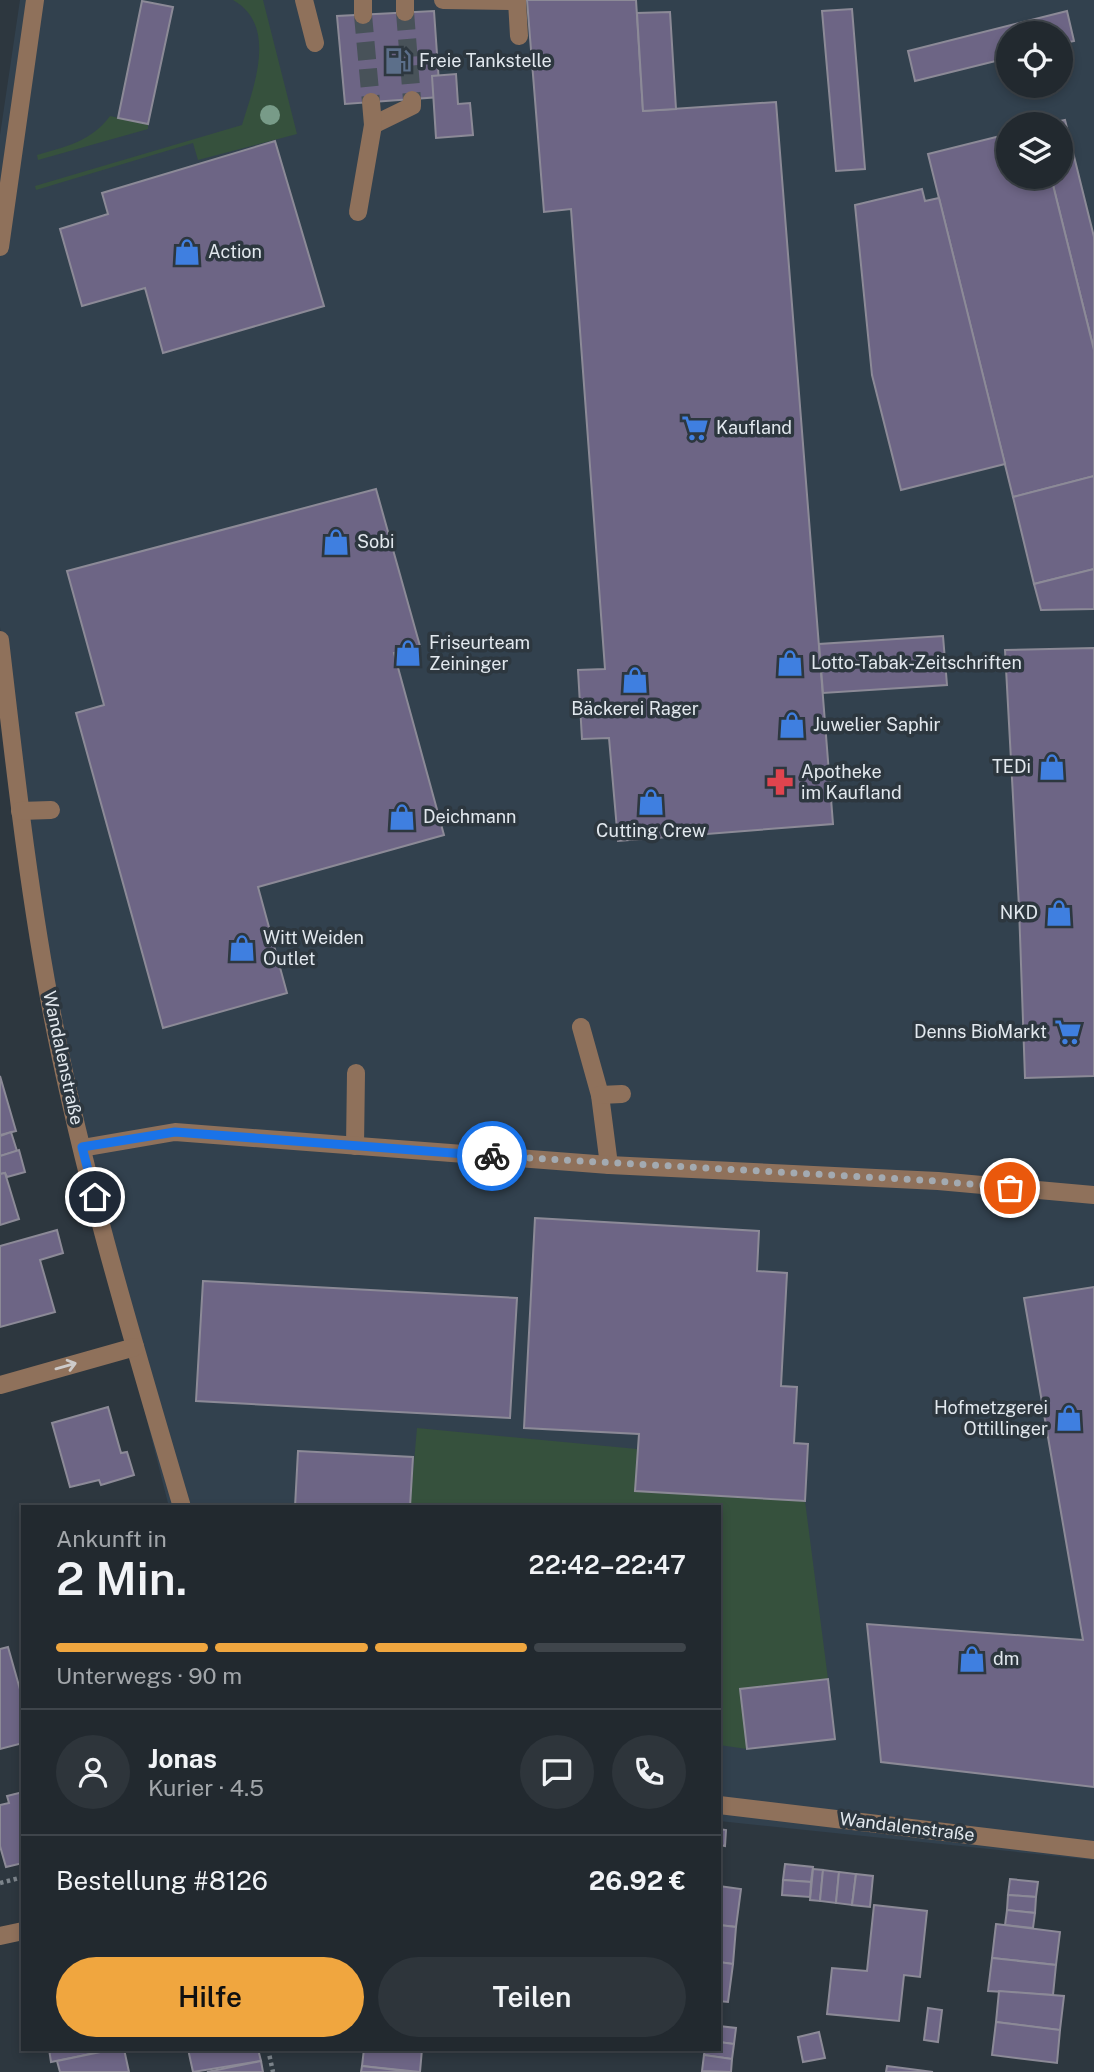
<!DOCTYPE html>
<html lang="de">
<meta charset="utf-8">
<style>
:root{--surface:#22292f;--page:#2e353b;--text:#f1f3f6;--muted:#a2a6aa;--line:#3f454b;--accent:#f0a63f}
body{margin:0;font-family:"Public Sans",sans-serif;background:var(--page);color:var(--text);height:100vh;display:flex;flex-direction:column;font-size:26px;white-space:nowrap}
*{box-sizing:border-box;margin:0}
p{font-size:23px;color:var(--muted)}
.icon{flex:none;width:38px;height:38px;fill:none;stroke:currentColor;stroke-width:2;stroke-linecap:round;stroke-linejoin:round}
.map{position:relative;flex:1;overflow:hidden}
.side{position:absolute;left:21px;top:1505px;width:700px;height:546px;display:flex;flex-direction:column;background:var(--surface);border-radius:0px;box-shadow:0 4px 10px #0003,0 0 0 2px var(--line)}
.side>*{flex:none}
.tools{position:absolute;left:996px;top:21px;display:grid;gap:14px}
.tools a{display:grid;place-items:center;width:77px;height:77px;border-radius:50%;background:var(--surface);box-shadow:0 4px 10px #0003,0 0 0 2px var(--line);font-size:35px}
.pin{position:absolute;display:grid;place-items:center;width:60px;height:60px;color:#fff;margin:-30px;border:4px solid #fff;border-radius:50%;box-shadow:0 2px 7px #0007}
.courier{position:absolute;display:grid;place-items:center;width:70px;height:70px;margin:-35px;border:5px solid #1a73e8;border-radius:50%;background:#fff;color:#222;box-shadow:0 2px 9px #0007}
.overview em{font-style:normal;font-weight:600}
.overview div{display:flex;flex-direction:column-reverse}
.overview{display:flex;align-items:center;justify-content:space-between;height:119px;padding:0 35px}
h1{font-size:46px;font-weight:600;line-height:52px}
.bar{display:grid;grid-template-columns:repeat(4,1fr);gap:10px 7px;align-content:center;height:84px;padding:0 35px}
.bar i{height:9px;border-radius:5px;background:var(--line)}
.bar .on{background:var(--accent)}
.bar p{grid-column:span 4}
.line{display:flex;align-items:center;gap:18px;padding:0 35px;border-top:2px solid var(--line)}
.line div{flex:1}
.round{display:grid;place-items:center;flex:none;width:74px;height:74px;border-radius:37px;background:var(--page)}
.button{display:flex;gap:14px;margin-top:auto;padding:14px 35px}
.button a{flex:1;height:80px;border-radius:42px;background:var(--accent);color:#111;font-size:28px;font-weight:600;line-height:80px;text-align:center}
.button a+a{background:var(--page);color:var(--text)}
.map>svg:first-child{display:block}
.built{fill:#32414e;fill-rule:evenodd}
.green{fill:#36513d}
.building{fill:#6d6585;stroke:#8c8a97;stroke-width:2}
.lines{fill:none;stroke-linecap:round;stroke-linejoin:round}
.minor-tunnel{stroke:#485259;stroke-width:18;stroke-dasharray:18 9;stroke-linecap:butt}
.path{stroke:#7c848b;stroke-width:4.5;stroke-dasharray:3.5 3.5;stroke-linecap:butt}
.minor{stroke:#8f715b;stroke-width:18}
.tree{fill:#789b88}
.oneway{stroke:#cdcac9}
.done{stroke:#a3aab1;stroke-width:7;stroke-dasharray:0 12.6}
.route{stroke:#1a73e8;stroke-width:9}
.labels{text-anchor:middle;stroke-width:7;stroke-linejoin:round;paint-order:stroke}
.poi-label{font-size:18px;fill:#e2e8ee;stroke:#2d373f;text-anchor:start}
.street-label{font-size:18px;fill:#e2e8ee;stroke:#2d373f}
</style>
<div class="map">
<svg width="1094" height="2072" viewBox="0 0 1094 2072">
<rect width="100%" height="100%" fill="#2d373f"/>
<path class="built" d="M20,0H1094V1860L719,1821V1507H169L65,1099L0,627V135ZM1008,33H1060V86H1008ZM1008,124H1060V177H1008Z"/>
<g class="green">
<path d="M233,0H263L297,134L198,160L193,143L36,190L35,186L242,125C254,86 278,25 233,0Z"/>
<path d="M110,116L148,124V129L38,160L37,155C65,147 92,141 110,116Z"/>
<polygon points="417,1428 637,1449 636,1491 805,1501 828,1679 740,1689 747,1749 719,1745 719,1507 410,1507"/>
</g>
<g class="building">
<polygon points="527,0 636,0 643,111 776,102 833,824 618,841 609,738 582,739 578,670 605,669 571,209 544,212"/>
<polygon points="142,1 173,7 148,124 118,118"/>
<polygon points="852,9 865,169 836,171 822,11"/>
<polygon points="434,11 440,97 345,104 337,16"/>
<polygon points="1067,11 1074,41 1060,44 1060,33 1008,33 1008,58 915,81 908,51"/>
<polygon points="670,12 676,109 643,111 637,13"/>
<polygon points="456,74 458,104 470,103 473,135 436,138 432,76"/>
<polygon points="1065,120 1094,237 1094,350 1051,177 1060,177 1060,124 1046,124"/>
<polygon points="1008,134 1008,177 1051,177 1094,350 1094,476 1013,497 928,154"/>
<polygon points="275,141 324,306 163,353 145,288 82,306 60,229 108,214 102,193"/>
<polygon points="922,189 925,201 939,198 1005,464 901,490 872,375 855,205"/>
<polygon points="1094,476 1094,569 1034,584 1013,497"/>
<polygon points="376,489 420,646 394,653 444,835 258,887 287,993 163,1028 76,713 104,705 67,571"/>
<polygon points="1094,569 1094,609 1041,610 1034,584"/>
<polygon points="943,636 947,685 823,693 819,644"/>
<polygon points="1094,648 1094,1076 1025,1078 1019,907 1005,650"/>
<polygon points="0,1076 16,1131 0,1135"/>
<polygon points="11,1132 17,1151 0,1156 0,1136"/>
<polygon points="19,1150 25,1172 7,1177 5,1173 0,1174 0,1156"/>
<polygon points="5,1173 19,1219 0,1225 0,1174"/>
<polygon points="535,1218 759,1231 757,1271 787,1273 781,1386 797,1387 794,1443 808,1444 805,1501 635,1491 639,1434 524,1428"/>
<polygon points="57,1230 63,1253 40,1260 55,1312 0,1327 0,1246"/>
<polygon points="203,1281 517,1298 510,1418 196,1401"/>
<polygon points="1094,1287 1094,1787 881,1762 867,1624 1083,1640 1024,1298"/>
<polygon points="108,1407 121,1453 127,1452 134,1475 101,1485 99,1480 70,1487 52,1423"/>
<polygon points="298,1451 413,1457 410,1507 295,1507"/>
<polygon points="8,1647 23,1700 23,1743 0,1749 0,1649"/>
<polygon points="828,1679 835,1739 747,1749 740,1689"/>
<polygon points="23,1792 23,1863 6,1867 0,1846 0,1805 9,1803 7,1796"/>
<polygon points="719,1829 726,1830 725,1846 719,1845"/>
<polygon points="785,1864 813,1867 811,1882 783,1880"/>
<polygon points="813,1869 823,1870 820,1901 810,1900"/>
<polygon points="823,1870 839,1872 836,1903 820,1901"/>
<polygon points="839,1872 856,1874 852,1905 836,1903"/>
<polygon points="856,1874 873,1876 870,1907 852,1905"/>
<polygon points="1010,1879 1038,1882 1036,1897 1008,1895"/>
<polygon points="783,1880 811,1882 810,1897 782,1895"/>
<polygon points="719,1886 741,1889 736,1927 719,1925"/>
<polygon points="1008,1895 1036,1897 1035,1913 1007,1910"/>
<polygon points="874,1905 927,1911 920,1977 904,1975 899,2021 827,2014 832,1968 867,1971"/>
<polygon points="1007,1910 1035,1913 1033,1928 1005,1925"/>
<polygon points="996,1924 1060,1932 1056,1965 992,1958"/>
<polygon points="719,1925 736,1927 733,1964 719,1962"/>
<polygon points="992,1958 1056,1965 1053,1995 988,1991"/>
<polygon points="719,1962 733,1964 728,2002 719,2001"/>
<polygon points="999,1991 1064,1996 1060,2030 996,2022"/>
<polygon points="928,2008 942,2010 938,2042 924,2040"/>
<polygon points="996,2022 1060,2030 1057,2063 992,2055"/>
<polygon points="719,2026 736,2028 734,2044 719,2042"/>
<polygon points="819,2032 825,2058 803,2062 798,2037"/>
<polygon points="719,2042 734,2044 732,2059 704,2055 705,2049 719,2049"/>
<polygon points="49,2049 115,2049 51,2062"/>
<polygon points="115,2049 124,2049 129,2072 60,2072 57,2061"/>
<polygon points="188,2049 258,2049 261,2061 193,2072"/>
<polygon points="364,2049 422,2049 420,2072 362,2066"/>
<polygon points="704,2055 732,2059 731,2072 702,2071"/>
<polygon points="261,2061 263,2072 207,2072"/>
<polygon points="362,2066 413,2072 361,2072"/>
<polygon points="887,2066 933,2072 886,2072"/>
</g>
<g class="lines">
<g class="minor-tunnel">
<polyline points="405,12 412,100"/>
<polyline points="363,15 371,102"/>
</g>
<g class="path">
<polyline points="0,1883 23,1877"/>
<polyline points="268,2049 273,2072"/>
</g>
<g class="minor">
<polyline points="304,0 315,43"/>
<polyline points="363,0 363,15"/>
<polyline points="405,0 405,12"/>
<polyline points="443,0 517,1 519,36"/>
<polyline points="373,125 412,106 412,100"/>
<polyline points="358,212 373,125 371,102"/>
<polyline points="0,247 35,0"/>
<path d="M0,640C15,769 29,897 54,1024C86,1187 135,1347 182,1507"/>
<polyline points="20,811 51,810"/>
<polyline points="581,1027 600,1095 609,1165"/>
<polyline points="600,1095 622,1094"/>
<polyline points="355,1146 356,1073"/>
<polyline points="82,1148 175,1132 609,1165 938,1181 1094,1195"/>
<polyline points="0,1385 135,1347"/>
<polyline points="719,1805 1094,1850"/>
<polyline points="0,1936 23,1931"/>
</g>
</g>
<circle class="tree" cx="270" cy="115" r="10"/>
<defs><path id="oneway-shaft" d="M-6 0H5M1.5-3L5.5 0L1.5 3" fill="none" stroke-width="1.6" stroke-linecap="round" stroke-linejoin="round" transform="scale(1.75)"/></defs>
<use class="oneway" href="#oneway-shaft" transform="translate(66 1366) rotate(-16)"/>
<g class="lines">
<polyline class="done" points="492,1156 938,1181 1010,1188"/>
<polyline class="route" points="95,1197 82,1147 175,1132 492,1156"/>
</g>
<defs>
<symbol id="fuel-bare" viewBox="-9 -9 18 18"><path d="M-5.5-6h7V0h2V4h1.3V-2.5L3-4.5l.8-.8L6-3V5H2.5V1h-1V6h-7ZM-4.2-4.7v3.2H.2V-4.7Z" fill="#5c6f8a" stroke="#2d373f" stroke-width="2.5" paint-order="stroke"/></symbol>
<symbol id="shop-bare" viewBox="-9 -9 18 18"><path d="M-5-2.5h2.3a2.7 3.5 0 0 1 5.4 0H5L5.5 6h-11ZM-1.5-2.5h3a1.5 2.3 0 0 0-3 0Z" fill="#3f7fe0" stroke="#2d373f" stroke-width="2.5" paint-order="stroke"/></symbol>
<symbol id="supermarket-bare" viewBox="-9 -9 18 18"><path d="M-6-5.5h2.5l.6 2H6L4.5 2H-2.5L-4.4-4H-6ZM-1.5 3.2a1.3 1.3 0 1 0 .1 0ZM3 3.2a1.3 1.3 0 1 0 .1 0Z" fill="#3f7fe0" stroke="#2d373f" stroke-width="2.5" paint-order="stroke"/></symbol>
<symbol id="pharmacy-bare" viewBox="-9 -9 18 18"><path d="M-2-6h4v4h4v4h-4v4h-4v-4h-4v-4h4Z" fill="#e0444e" stroke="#2d373f" stroke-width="2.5" paint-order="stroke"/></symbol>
</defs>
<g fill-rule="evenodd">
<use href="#fuel-bare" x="379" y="42" width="38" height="38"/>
<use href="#shop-bare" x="168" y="233" width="38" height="38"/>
<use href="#supermarket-bare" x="676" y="409" width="38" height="38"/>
<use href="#shop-bare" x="317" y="523" width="38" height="38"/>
<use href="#shop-bare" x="389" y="634" width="38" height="38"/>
<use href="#shop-bare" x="771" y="644" width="38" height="38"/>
<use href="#shop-bare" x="616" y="661" width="38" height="38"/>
<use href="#shop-bare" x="773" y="706" width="38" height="38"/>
<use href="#shop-bare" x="1033" y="748" width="38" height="38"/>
<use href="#pharmacy-bare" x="761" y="763" width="38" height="38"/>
<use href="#shop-bare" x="632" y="783" width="38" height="38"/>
<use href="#shop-bare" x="383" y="798" width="38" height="38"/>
<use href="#shop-bare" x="1040" y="894" width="38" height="38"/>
<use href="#shop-bare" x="223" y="929" width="38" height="38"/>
<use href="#supermarket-bare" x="1049" y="1013" width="38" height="38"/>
<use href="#shop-bare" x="1050" y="1399" width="38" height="38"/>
<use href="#shop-bare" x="953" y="1640" width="38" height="38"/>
</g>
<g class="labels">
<g class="poi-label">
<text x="419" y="67">Freie Tankstelle</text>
<text x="208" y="258">Action</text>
<text x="716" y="434">Kaufland</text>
<text x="357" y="548">Sobi</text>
<text x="429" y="649">Friseurteam<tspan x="429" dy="21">Zeininger</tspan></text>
<text x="811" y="669">Lotto-Tabak-Zeitschriften</text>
<text x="635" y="715" text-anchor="middle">Bäckerei Rager</text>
<text x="813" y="731">Juwelier Saphir</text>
<text x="1031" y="773" text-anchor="end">TEDi</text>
<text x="801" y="778">Apotheke<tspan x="801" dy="21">im Kaufland</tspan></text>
<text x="423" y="823">Deichmann</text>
<text x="651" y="837" text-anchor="middle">Cutting Crew</text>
<text x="1038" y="919" text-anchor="end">NKD</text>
<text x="263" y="944">Witt Weiden<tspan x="263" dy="21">Outlet</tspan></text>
<text x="1047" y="1038" text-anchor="end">Denns BioMarkt</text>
<text x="1048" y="1414" text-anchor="end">Hofmetzgerei<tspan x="1048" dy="21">Ottillinger</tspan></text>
<text x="993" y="1665">dm</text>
</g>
<g class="street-label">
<text transform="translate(63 1058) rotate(78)" y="6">Wandalenstraße</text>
<text transform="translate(907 1827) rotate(7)" y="6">Wandalenstraße</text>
</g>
</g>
</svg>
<div class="tools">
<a><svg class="icon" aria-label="locate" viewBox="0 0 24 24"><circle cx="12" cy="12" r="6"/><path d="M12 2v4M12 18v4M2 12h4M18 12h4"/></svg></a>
<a><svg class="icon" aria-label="layers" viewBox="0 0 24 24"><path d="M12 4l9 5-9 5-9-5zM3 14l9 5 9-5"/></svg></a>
</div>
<div class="pin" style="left:1010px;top:1188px;background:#ea580c"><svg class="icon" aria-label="bag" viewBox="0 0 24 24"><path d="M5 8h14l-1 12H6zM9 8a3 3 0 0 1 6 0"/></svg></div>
<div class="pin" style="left:95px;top:1197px;background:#1f2937"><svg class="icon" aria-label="home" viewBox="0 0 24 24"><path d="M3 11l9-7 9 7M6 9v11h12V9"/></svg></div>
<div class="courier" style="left:492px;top:1156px"><svg class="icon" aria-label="bike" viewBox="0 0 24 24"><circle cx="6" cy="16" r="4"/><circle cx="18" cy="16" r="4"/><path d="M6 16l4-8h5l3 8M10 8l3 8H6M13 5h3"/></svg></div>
<section class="side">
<div class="overview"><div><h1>2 Min.</h1><p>Ankunft in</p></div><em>22:42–22:47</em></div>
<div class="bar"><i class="on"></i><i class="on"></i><i class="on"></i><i></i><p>Unterwegs · 90 m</p></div>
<div class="line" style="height:126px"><a class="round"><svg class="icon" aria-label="person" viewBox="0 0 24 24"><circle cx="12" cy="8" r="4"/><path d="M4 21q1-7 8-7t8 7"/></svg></a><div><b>Jonas</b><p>Kurier · 4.5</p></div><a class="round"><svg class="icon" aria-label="chat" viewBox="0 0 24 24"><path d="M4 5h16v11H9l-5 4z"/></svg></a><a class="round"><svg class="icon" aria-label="phone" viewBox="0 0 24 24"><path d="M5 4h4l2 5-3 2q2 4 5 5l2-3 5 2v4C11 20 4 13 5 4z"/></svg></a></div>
<div class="line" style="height:91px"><div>Bestellung #8126</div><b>26.92 €</b></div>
<div class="button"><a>Hilfe</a><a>Teilen</a></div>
</section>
</div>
